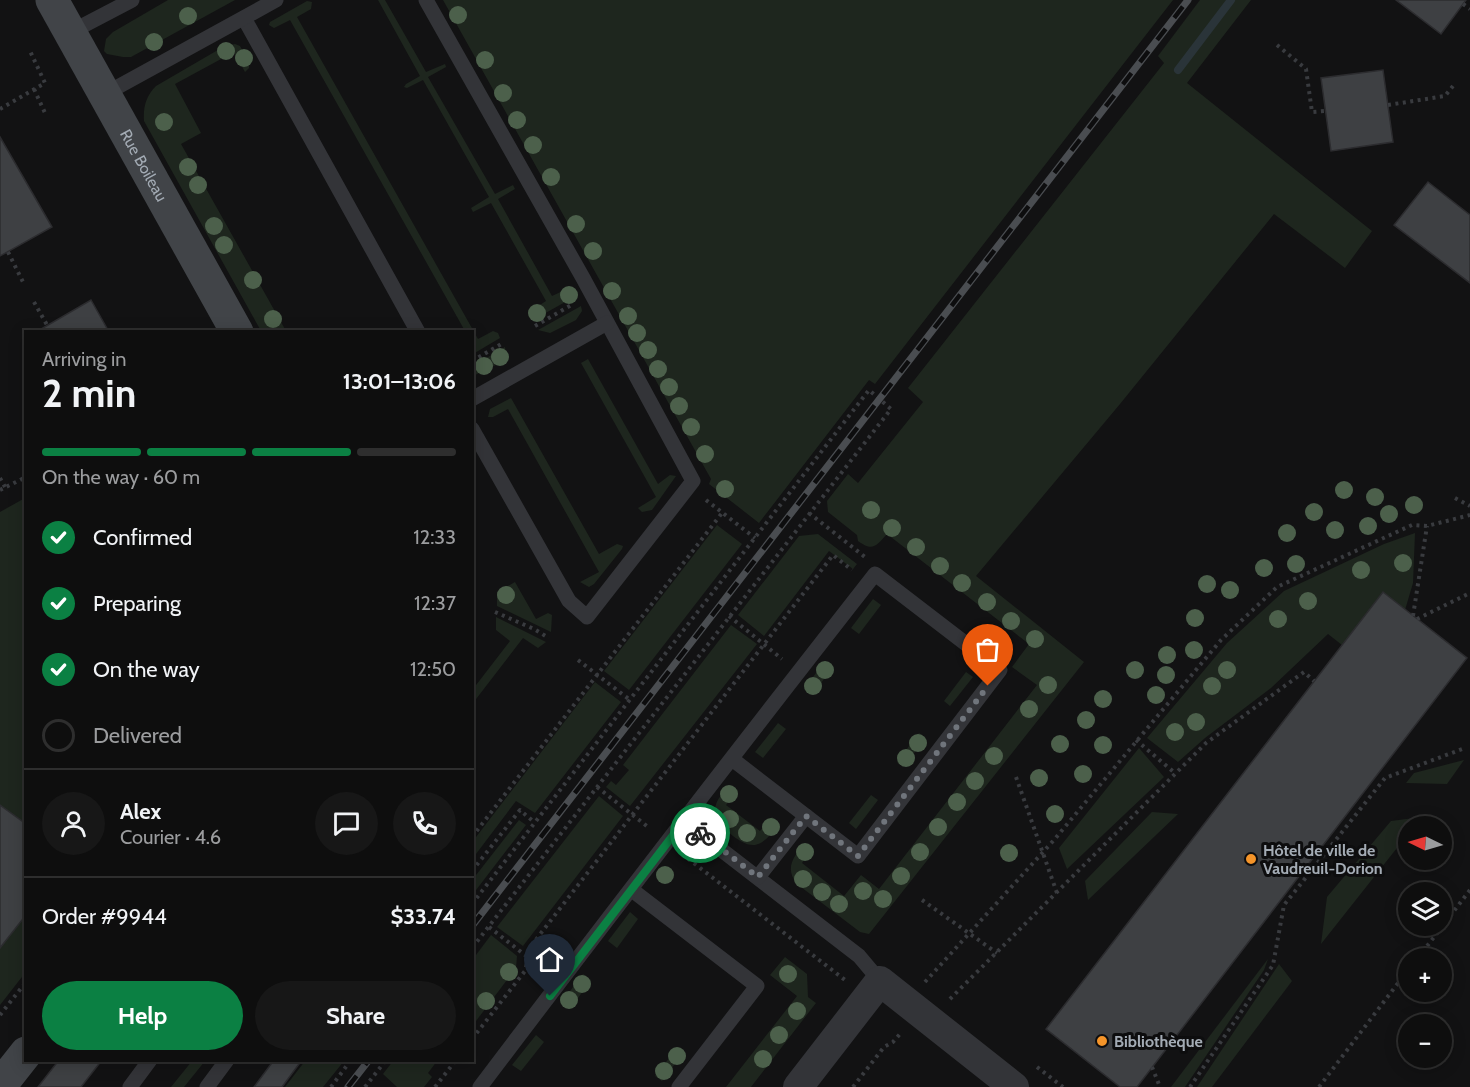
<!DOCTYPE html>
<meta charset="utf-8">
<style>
:root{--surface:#0e0e0e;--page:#171717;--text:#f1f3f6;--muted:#9b9c9e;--line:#2e2e2e;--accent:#0b8043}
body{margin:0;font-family:Cabin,sans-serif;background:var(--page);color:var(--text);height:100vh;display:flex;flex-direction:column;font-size:22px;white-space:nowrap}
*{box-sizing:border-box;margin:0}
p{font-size:20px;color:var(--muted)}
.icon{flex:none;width:33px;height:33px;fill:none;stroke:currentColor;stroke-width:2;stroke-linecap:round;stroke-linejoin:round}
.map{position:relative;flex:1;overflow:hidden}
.sheet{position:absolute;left:24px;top:330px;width:450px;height:732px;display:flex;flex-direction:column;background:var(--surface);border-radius:0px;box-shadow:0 3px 15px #0003,0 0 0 2px var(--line)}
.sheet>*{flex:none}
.needle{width:39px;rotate:275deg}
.fabs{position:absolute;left:1398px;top:816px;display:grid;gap:12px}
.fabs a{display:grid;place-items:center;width:54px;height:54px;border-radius:50%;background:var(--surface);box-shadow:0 3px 15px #0003,0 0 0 2px var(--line);font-size:30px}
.pin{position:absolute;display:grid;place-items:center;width:51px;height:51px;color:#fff;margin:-62px -26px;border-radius:50% 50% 50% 0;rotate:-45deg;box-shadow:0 0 6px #0007}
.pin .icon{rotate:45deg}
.courier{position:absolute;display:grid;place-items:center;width:60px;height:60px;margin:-30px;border:4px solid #0b8043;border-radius:50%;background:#fff;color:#222;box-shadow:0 2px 8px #0007}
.overview em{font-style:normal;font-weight:700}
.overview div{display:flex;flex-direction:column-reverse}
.overview{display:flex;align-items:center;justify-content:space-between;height:102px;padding:0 18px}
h1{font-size:39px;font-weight:700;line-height:45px}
.bar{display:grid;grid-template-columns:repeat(4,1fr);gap:9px 6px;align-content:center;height:72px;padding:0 18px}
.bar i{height:8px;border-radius:4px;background:var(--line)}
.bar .selected{background:var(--accent)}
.bar p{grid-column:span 4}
.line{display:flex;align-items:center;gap:15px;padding:0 18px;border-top:2px solid var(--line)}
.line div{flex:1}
.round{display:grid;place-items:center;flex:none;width:63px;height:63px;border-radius:32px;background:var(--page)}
ol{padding:0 18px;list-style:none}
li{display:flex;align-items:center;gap:18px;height:66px}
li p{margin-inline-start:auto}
li .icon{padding:6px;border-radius:50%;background:var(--accent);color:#fff;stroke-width:4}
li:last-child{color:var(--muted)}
li i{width:33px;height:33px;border:3px solid var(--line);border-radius:50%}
.button{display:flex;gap:12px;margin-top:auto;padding:12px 18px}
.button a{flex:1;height:69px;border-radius:36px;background:var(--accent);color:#fff;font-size:24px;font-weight:700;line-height:69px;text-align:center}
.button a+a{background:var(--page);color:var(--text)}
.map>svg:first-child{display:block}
.green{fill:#1e261e}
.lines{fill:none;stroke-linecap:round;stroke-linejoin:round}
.stream{stroke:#2a3439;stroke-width:8}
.building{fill:#3e4043;stroke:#2c2c2f;stroke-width:1.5}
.path{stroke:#393b3f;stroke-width:4;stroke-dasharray:3 4.5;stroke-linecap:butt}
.lane{stroke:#333438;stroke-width:15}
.street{stroke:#333438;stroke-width:30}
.secondary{stroke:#414448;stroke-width:33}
.rail-casing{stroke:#4a4d51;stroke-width:7}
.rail{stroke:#0d0d0e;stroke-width:4.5;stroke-dasharray:14;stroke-linecap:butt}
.tree{fill:#4c604b}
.done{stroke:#70757c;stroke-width:6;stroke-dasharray:0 10.8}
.route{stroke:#0b8043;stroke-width:8}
.poi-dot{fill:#f49429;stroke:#0d0d0e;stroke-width:2}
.labels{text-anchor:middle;stroke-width:6;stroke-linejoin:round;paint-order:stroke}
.street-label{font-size:16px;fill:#a3abb4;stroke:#0d0d0e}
.poi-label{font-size:16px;font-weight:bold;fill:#a3abb4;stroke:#0d0d0e;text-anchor:start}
</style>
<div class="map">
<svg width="1470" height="1087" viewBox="0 0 1470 1087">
<rect width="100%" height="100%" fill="#121213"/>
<g class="green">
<polygon points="168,0 235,0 131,57 123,57 107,54 104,51 106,39 113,32"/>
<polygon points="378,0 385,0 426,72 445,64 446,67 428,77 495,194 513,185 515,189 498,199 552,296 569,288 572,290 576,296 533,320 529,312 546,301 491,203 473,212 471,208 489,197 423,80 407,88 404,87 406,84 420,76"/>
<polygon points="443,0 1173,0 875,384 869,380 759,523 709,484 711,479"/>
<path d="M1200,0H1251L1187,83L1372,231L1345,268L1274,214L1120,404L976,576L1084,662L869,934L860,932L797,884C784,868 794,856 805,843L813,848L802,863L844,896L861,875L879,889L1037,685L1012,667L1029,644L887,534C876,546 873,552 858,541L857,535L828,512L827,501L848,474L858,483L923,402L908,388L1164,63L1158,56Z"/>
<polygon points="307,1 312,2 311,9 297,17 478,339 493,331 498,333 500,338 473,354 472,332 465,331 290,20 274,28 269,25 270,22"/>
<path d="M235,44L240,46L249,62V68L245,72L234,52L175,84L201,133L181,144L286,331H261L144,121C143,107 146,96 156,86L223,47Z"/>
<polygon points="581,306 582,311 576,320 550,333 538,330"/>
<polygon points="505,347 506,355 500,363 473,376 473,366"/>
<polygon points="588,359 658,484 670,475 676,476 652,510 642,512 638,508 656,497 581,363"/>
<polygon points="511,398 599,554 617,544 623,546 622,549 594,584 589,587 580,582 599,572 508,409 493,417 488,417 490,409"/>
<polygon points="25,498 25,973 0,1005 0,512"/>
<polygon points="717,525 742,544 629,690 604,671"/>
<polygon points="1415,533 1413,583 1405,610 1382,593 1342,645 1328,634 1271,688 1205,738 1178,762 1147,738 1227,643 1284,591 1384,544"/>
<polygon points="818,534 857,564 853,569 829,551 764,636 738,615 799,536"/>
<polygon points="515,582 536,619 548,613 552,615 551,632 497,606 497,592"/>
<polygon points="873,599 881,605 859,634 851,628"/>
<polygon points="496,617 546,642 538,648 523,638 473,703 473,689 510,641 496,630"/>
<polygon points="731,625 757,644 630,806 606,787 611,781 616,785 629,770 623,765"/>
<polygon points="825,661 833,667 812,695 804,689"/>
<polygon points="966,672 973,677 950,706 944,701"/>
<polygon points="595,682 621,702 535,813 516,801 473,858 473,841"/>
<polygon points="778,723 786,729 763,758 755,752"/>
<polygon points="919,733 926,738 903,767 897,762"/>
<polygon points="1139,748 1164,777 1067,869 1059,848"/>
<polygon points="1464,760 1447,784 1406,783 1414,773"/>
<path d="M730,785L738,790L726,805L760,831L772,817L779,823C773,831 766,843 755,845C741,847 714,823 715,809C716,799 724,792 730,785Z"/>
<polygon points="871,795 878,800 856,829 849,823"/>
<polygon points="599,796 623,816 523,946 497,927"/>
<polygon points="1152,812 1178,814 1088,900 1085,881"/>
<polygon points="1422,817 1414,826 1408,826 1408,834 1321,944 1327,897 1391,821"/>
<polygon points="519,820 526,825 473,894 473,879"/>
<polygon points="630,912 638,919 617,948 608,941"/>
<polygon points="491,935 517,956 516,968 473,1025 473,959"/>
<polygon points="785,957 807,974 808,997 816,1003 751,1087 726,1087 797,996 770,975"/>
<polygon points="1268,959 1264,970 1185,1087 1171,1087"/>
<polygon points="1279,964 1292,981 1212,1087 1197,1087"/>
<polygon points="583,974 591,980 570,1009 561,1003"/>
<polygon points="536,1035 544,1042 521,1071 512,1065"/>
<polygon points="678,1047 684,1052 662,1081 655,1076"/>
<polygon points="192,1061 205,1061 184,1087 171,1087"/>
<polygon points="305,1061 305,1060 344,1061 323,1087 285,1087"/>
<polygon points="393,1061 393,1060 437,1061 428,1073 432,1077 424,1087 397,1087 383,1074"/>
</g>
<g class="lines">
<polyline class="stream" points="1178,70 1231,0"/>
</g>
<g class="building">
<polygon points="1396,0 1466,0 1441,34"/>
<polygon points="1383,70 1393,142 1331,151 1321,78"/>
<polygon points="0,137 52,227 0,256"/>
<polygon points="1428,182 1470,215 1470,283 1394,225"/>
<polygon points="91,300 109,332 36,332"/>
<polygon points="1383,592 1467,658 1137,1087 1120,1087 1046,1029"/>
<polygon points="0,805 26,824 26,915 0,948"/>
<polygon points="59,1060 102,1060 81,1087 38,1087"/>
<polygon points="274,1060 302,1060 282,1087 254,1087"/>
</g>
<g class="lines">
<g class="path">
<polyline points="1463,4 1470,9"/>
<polyline points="1277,45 1306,69 1312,112 1325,111"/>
<polyline points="34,89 45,113"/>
<polyline points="1388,105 1445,96 1453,86"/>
<polyline points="0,109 45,83 30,51"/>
<polyline points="8,252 23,282"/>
<polyline points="34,302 47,325"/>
<polyline points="535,326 573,304"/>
<polyline points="472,361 503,343"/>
<polyline points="0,478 5,487"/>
<polyline points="0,490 26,477"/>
<polyline points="1455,498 1470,506"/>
<polyline points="706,500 755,538"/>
<polyline points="809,513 865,557"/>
<polyline points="495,612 534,629 549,638"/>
<polyline points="729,616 782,659"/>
<polyline points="1413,616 1427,526"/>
<polyline points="1417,619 1470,593"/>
<polyline points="578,660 630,700"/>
<polyline points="1136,740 1176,774"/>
<polyline points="1016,777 1057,893"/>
<polyline points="597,787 648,827"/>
<polyline points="472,837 722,513"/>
<polyline points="682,854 845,980"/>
<polyline points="472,871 520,810 535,823"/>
<polyline points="922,900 997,953"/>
<polyline points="472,904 869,390 891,409 472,948"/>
<polyline points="489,927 543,969"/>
<polyline points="1418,958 1470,890"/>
<polyline points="925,982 1054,840 1221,640 1277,587 1412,525 1427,526 1470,515"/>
<polyline points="950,999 1206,743 1304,672 1314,681"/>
<polyline points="0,1015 26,982"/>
<polyline points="472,1039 525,971 531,946 833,555 852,570"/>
<polyline points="1037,1067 1063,1087"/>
<polyline points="1152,1067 1160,1087"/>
<polyline points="331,1087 351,1060"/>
<polyline points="365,1087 386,1060"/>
<polyline points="435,1087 456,1060"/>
<polyline points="853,1087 884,1047 893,1042 900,1034"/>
<polyline points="1190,1087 1273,965 1284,905 1385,778 1465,748"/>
<polyline points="1319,1087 1408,970"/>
</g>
<g class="lane">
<polyline points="426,0 583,278 693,481 587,617 569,601 472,429"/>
<polyline points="244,18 418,332"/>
<polyline points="69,33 132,0"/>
<polyline points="103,95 276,0"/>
<polyline points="472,399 607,323"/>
<polyline points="684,821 859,956 880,981"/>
<polyline points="758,877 806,816"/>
<polyline points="632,890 757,986 679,1087"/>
<polyline points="130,1087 150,1060"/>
<polyline points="207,1087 227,1060"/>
<path d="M480,1087C610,915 742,744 875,574L1000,670L858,856L732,759"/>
</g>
<polyline class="street" points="798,1087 880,981 1014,1087"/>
<g class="secondary">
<path id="s1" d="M52,0L237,332"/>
<polyline points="0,1086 26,1053"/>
</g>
<defs>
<g id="rail">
<polyline points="472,926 1188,0"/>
<polyline points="348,1087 369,1060"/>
</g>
</defs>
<use href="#rail" class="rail-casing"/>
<use href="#rail" class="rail"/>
</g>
<g class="tree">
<circle cx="458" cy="15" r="9"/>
<circle cx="188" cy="16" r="9"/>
<circle cx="154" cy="42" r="9"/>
<circle cx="226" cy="51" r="9"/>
<circle cx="244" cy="58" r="9"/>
<circle cx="485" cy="60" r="9"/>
<circle cx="503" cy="93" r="9"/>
<circle cx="517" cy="120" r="9"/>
<circle cx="164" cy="122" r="9"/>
<circle cx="533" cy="145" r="9"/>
<circle cx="188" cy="167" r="9"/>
<circle cx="551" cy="177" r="9"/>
<circle cx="198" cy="185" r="9"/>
<circle cx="576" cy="224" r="9"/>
<circle cx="214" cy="226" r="9"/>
<circle cx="224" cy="245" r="9"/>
<circle cx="593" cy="251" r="9"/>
<circle cx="253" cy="280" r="9"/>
<circle cx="612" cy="291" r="9"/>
<circle cx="569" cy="295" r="9"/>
<circle cx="537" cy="313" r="9"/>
<circle cx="628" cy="316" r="9"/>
<circle cx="273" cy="319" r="9"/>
<circle cx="637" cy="333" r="9"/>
<circle cx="648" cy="350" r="9"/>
<circle cx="500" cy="357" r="9"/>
<circle cx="484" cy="366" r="9"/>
<circle cx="658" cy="369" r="9"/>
<circle cx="669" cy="387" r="9"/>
<circle cx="679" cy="406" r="9"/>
<circle cx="691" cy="427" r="9"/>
<circle cx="705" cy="454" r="9"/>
<circle cx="725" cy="489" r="9"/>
<circle cx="1344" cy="490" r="9"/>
<circle cx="1375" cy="497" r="9"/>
<circle cx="1414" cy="505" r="9"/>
<circle cx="871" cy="510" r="9"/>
<circle cx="1314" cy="512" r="9"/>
<circle cx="1389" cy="514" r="9"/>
<circle cx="1368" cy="526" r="9"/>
<circle cx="892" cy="528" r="9"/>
<circle cx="1335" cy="530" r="9"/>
<circle cx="1287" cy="533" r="9"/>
<circle cx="916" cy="547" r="9"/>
<circle cx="1403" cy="563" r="9"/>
<circle cx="1296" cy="564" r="9"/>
<circle cx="940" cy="566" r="9"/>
<circle cx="1264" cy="568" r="9"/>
<circle cx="1361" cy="570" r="9"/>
<circle cx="962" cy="583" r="9"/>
<circle cx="1207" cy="584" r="9"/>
<circle cx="1230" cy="590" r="9"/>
<circle cx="506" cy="595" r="9"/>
<circle cx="1308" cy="601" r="9"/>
<circle cx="987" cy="602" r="9"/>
<circle cx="1195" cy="618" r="9"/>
<circle cx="1278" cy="619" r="9"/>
<circle cx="1011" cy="621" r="9"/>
<circle cx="1035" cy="639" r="9"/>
<circle cx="1194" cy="650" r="9"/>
<circle cx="1167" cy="655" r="9"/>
<circle cx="825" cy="670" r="9"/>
<circle cx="1135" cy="670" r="9"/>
<circle cx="1227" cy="670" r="9"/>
<circle cx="1166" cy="675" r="9"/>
<circle cx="1048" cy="685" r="9"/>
<circle cx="813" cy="686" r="9"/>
<circle cx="1212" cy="686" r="9"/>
<circle cx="1156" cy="695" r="9"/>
<circle cx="1103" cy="699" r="9"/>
<circle cx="1029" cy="709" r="9"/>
<circle cx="1086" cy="720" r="9"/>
<circle cx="1196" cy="722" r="9"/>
<circle cx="1175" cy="732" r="9"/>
<circle cx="918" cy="743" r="9"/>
<circle cx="1060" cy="744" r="9"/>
<circle cx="1103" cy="745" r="9"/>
<circle cx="994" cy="756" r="9"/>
<circle cx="906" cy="758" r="9"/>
<circle cx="1083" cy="774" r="9"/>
<circle cx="1039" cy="778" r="9"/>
<circle cx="975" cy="781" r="9"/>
<circle cx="729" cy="794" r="9"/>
<circle cx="957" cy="802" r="9"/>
<circle cx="1055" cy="814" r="9"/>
<circle cx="730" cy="819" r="9"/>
<circle cx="771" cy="827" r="9"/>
<circle cx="938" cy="827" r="9"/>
<circle cx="747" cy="833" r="9"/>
<circle cx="805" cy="852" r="9"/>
<circle cx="920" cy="852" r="9"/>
<circle cx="1009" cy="853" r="9"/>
<circle cx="665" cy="875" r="9"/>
<circle cx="901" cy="876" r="9"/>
<circle cx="803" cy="879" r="9"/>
<circle cx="863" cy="891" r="9"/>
<circle cx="822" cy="892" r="9"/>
<circle cx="883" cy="899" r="9"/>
<circle cx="839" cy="904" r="9"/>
<circle cx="509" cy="972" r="9"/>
<circle cx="788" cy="974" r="9"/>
<circle cx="582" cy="984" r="9"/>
<circle cx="569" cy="1000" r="9"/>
<circle cx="486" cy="1001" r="9"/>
<circle cx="797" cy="1011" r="9"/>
<circle cx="779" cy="1035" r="9"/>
<circle cx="677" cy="1056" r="9"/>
<circle cx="763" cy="1059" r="9"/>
<circle cx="664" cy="1071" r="9"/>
</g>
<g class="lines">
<polyline class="done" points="700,833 758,877 806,816 858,856 988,686"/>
<polyline class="route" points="550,996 684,821 700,833"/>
</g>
<g class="poi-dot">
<circle cx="1251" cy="859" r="6"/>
<circle cx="1102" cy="1041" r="6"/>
</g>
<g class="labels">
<g class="street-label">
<text dy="6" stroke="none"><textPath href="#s1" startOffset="189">Rue Boileau</textPath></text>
</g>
<g class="poi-label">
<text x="1263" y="856">Hôtel de ville de<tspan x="1263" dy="18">Vaudreuil-Dorion</tspan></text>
<text x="1114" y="1047">Bibliothèque</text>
</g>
</g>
</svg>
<div class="fabs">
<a><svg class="needle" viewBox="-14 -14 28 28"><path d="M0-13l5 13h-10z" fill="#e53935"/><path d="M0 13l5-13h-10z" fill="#9b9c9e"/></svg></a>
<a><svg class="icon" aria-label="layers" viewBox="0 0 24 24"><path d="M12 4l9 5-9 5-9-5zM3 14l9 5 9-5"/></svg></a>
<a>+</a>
<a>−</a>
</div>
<div class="pin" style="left:988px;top:686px;background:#ea580c"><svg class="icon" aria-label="bag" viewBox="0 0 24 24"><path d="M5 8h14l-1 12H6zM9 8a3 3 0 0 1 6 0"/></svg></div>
<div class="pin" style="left:550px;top:996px;background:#1f2937"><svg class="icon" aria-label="home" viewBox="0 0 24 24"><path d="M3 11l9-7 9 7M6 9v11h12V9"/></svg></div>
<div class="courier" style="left:700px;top:833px"><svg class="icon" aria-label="bike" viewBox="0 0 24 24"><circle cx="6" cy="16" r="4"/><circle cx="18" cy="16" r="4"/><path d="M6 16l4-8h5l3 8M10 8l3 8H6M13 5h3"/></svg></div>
<section class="sheet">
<div class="overview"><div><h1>2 min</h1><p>Arriving in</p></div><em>13:01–13:06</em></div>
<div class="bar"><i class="selected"></i><i class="selected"></i><i class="selected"></i><i></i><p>On the way · 60 m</p></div>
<ol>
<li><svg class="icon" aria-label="check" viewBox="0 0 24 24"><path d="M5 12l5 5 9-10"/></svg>Confirmed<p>12:33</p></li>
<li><svg class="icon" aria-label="check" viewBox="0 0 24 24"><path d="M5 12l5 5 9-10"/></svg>Preparing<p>12:37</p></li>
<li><svg class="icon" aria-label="check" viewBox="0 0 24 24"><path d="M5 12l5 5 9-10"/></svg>On the way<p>12:50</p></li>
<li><i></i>Delivered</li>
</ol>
<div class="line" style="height:108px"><a class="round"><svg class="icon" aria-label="person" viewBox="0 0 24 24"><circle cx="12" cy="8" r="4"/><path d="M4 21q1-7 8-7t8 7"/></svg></a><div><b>Alex</b><p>Courier · 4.6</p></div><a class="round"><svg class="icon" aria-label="chat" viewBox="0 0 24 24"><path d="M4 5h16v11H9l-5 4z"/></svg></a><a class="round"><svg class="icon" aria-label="phone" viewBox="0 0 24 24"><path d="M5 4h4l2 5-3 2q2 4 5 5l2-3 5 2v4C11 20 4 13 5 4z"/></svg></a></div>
<div class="line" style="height:78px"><div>Order #9944</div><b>$33.74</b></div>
<div class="button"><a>Help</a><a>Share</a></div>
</section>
</div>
